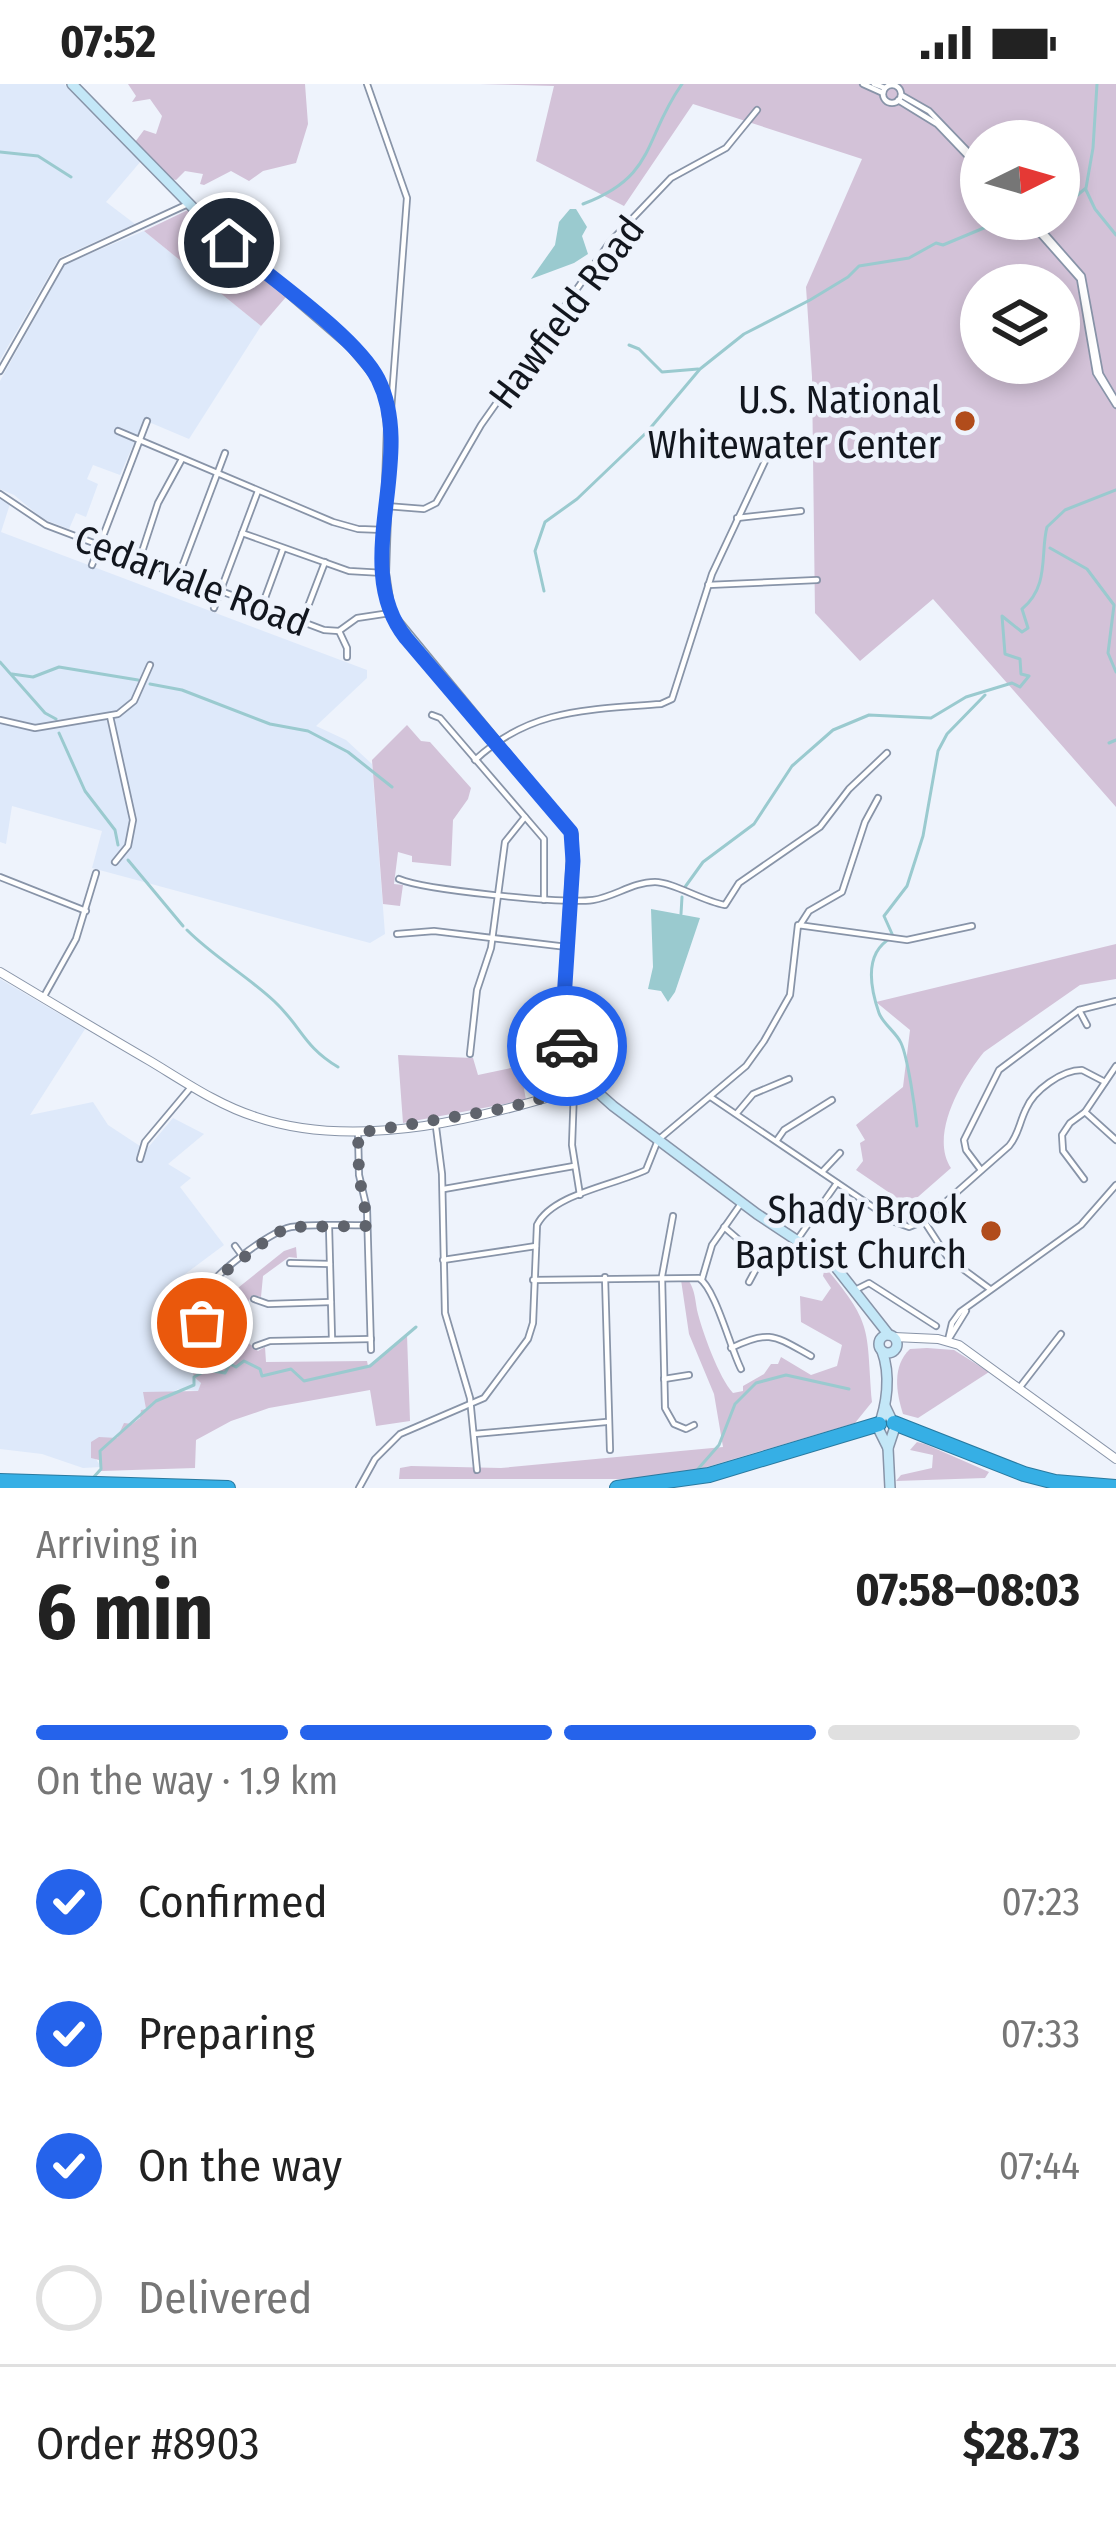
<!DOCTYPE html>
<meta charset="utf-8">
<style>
:root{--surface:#fff;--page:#f2f2f2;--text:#222;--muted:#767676;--line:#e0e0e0;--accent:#2563eb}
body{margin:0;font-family:"Fira Sans Condensed",sans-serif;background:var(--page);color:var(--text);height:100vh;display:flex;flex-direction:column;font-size:45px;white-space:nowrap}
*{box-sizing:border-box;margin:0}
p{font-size:39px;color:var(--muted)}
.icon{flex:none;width:66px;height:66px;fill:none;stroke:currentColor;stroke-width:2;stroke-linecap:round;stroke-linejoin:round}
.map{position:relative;height:1404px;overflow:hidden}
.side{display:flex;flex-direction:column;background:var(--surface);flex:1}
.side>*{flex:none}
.needle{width:78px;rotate:85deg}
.controls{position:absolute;left:960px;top:36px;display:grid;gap:24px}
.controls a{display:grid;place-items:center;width:120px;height:120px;border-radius:50%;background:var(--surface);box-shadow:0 6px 18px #0003;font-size:60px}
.pin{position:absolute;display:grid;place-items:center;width:102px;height:102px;color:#fff;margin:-51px;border:6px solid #fff;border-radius:50%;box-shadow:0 3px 12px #0007}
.courier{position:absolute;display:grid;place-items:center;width:120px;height:120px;margin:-60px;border:9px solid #2563eb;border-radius:50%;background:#fff;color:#222;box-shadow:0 3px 15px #0007}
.head em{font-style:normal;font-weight:700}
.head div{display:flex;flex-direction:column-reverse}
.head{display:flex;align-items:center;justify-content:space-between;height:204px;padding:0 36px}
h1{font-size:78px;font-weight:700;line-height:90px}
.bar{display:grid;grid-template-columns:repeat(4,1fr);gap:18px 12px;align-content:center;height:144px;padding:0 36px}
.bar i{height:15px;border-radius:9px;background:var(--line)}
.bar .on{background:var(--accent)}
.bar p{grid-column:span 4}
.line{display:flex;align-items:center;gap:30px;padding:0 36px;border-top:3px solid var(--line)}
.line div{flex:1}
ol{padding:0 36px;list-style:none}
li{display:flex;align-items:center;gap:36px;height:132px}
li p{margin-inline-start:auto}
li .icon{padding:12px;border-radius:50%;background:var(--accent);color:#fff;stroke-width:4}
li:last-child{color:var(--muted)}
li i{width:66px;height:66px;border:6px solid var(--line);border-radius:50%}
.status{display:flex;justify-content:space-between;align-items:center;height:84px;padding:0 60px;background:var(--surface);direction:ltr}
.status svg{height:33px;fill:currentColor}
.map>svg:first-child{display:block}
.built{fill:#dee9fa}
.green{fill:#d3c2d8;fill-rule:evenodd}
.water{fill:#9acacf}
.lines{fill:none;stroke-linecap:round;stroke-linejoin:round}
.stream{stroke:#9acacf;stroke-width:3}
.minor-casing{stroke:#8894a8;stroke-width:8}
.tertiary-casing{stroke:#8894a8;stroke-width:10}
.secondary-casing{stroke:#8894a8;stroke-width:12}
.motorway-casing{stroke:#29799f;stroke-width:16}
.minor{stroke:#fff;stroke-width:4.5}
.tertiary{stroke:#fff;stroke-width:8}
.secondary{stroke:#c3e7f7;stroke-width:9}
.motorway{stroke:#36afe5;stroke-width:14}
.done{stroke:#5f636c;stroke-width:12;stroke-dasharray:0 21.6}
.route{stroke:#2563eb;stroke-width:15}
.poi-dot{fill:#b14c1b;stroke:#eef3fc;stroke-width:4.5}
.labels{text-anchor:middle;stroke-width:9;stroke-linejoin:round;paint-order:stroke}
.street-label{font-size:39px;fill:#12161e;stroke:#eef3fc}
.poi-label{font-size:39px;fill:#12161e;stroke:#eef3fc;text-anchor:end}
</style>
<div class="status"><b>07:52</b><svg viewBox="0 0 49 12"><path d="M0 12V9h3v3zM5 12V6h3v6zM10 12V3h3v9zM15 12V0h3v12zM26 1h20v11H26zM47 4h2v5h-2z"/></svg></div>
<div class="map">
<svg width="1116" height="1404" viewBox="0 0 1116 1404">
<rect width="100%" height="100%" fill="#eef3fc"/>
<g class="built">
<polygon points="0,0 64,0 141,77 106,118 135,140 59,174 0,276"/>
<polygon points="144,147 261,242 189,355 144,336 120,391 93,381 87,395 98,400 86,433 76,429 69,445 43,435 14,411 0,405 0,297 65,180"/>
<polygon points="0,415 10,420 1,448 367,586 367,594 316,642 346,656 372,680 385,850 370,859 92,784 102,747 12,722 6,760 0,758"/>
<polygon points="0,895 85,945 30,1031 93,1018 108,1041 146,1066 173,1034 204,1050 168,1080 191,1094 180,1103 224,1161 169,1202 194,1293 201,1299 198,1307 178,1305 173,1309 144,1308 146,1325 140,1334 92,1369 101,1383 83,1384 42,1370 0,1365"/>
</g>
<g class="green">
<polygon points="128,0 305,0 308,40 296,79 263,87 249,97 231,87 204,101 200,100 203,90 185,87 176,96 171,95 135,58 144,46 156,50 162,32 150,15 132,18 136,12"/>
<path d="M480,0H1116V723L933,515L860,577L815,529L812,293L806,203L862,75L693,20L624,122L536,77L554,2ZM981,57H1059V135H981ZM981,201H1059V279H981Z"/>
<polygon points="188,126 286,213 261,242 144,147"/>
<polygon points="407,641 421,657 430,658 471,704 468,715 453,736 451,782 412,778 412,772 398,768 394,800 403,801 400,822 383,820 372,676"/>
<path d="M1116,860V895L1080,901L984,968C962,995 929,1051 951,1084L911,1119L924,1132L908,1140L891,1131L900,1116L856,1086L863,1077L860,1059L865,1056L856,1041L903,1003L910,946L876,918Z"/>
<polygon points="398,971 473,974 478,991 520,982 526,1016 403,1039"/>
<polygon points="296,1163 297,1174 289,1173 263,1192 261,1213 253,1211 243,1224 244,1255 258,1267 265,1263 266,1278 367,1277 368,1282 407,1251 410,1337 376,1342 370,1306 269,1324 231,1337 196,1356 195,1384 101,1387 99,1376 91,1374 91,1358 99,1353 117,1354 124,1339 132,1340 140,1334 141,1326 146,1325 143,1308 198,1307 201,1299 194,1293 191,1281 232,1266 219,1219 284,1167"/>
<path d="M825,1183C874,1241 866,1245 872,1318L855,1339L667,1395H399L400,1384L411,1382L501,1384L723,1363L714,1310L689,1250L681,1196L689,1197C695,1207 695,1215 697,1226C702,1247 719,1294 733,1309L743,1307V1302L764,1290L771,1280H778L781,1273L811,1291L837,1282L842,1261L801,1238L800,1212L822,1217L831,1204L823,1192Z"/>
<path d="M927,1264L954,1266L989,1288L918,1334L903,1330C896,1308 892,1282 910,1265Z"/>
<polygon points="917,1358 925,1360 989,1388 985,1394 896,1397 901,1391 932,1384 933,1371 910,1366"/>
</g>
<g class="water">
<polygon points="570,125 576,125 587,143 582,152 588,170 574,179 531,195 555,161 559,138"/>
<polygon points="651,825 700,834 675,908 668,918 661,907 648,905 653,883"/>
</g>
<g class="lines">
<g class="stream">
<polyline points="0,68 38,72 71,93"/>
<polyline points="1086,106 1095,125 1116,151"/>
<path d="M583,120C657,92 643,55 682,0"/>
<polyline points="1059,126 1086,104 1093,64 1097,0"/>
<polyline points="629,261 639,265 662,288 698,285"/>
<polyline points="1050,464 1087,485 1114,521 1108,569 1116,588"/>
<polyline points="544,507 535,467 545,438 577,415 647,348 700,285 744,250 810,216 848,193 859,182 909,174 936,159 943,161 991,141 1022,142"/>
<polyline points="0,578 45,629 56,635"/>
<polyline points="12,590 33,593 59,583 138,596"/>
<polyline points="150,600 182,606 270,640 308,647 348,668 392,703"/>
<polyline points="59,649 85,707 115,746 118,761"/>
<polyline points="1109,659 1116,656"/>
<polyline points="128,776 183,842"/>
<path d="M685,803L703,778L754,740L792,682L833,646L869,631L931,634L966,613L1012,599L1020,603L1029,592L1021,590L1020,575L1005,570L1002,532L1022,548L1028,544L1022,525C1050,502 1040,469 1047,443L1065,426L1116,406"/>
<polyline points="681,830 682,813"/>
<path d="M187,846C214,873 246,891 274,917C302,943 303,962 338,983"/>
<polyline points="893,852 884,832 907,802 923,752 938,667 947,650 985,611"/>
<path d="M891,854C864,869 870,903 879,929C883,940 896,948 901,959C908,974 915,1025 917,1042"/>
<polyline points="698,1385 719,1361 735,1320 756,1299 786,1291 849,1305"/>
<polyline points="92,1395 101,1385 100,1367 156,1317 194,1301 194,1293 207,1286 225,1289 230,1280 236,1283 244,1277 260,1285 262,1292 291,1285 304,1297 370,1282 416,1243"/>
</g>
<defs>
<g id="minor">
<polyline points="367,0 407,114 391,326"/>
<polyline points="863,0 883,9"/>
<polyline points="874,0 885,4"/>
<circle cx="892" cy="10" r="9"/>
<polyline points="901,11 929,27 981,81"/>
<polyline points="898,16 937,40 981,86"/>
<polyline points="1027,135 1080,195 1096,289 1116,321"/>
<polyline points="1032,135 1082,192 1100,290 1116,317"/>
<polyline points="0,287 62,178 188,120"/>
<polyline points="118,347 333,438 358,445 385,446"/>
<polyline points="0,410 46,441 324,546 339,547 357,534 390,529"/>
<polyline points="386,422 424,425 436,419 481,341 610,158 671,94 726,64 757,26"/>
<polyline points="737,434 801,427"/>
<polyline points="242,449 349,487 384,489"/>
<polyline points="140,474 158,419 182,375"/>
<polyline points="92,481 147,337"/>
<polyline points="179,491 225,369"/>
<polyline points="708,501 817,496"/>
<polyline points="262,522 283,465"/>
<polyline points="214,524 258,407"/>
<polyline points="302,538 325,478"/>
<polyline points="339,547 347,564 347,573"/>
<polyline points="432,631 440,634 544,755 544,816"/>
<polyline points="110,632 133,736 128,762 115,778"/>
<polyline points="0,636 35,644 118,630 134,617 150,581"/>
<path d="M475,676C531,624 588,626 661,620L672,615L712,490L774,358"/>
<polyline points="0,793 86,827"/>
<path d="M399,795C425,806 563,820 593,816C614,813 633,798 655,798C673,798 702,817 725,821L739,799L820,743L849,705L887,669"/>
<polyline points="800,841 809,827 842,808 865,738 878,714"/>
<polyline points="397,850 434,847 567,863"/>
<polyline points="43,914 76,855 96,789"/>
<polyline points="1079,926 1087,941"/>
<polyline points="470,970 477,906 491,864 505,758 525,733"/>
<polyline points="574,1006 572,1061 580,1111"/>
<path d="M712,1014L895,1138L909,1143L924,1137L1009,1062C1019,1050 1019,1039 1026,1025C1034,1006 1062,986 1082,986L1105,998"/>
<polyline points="1085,1028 1116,1056"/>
<polyline points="737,1029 753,1010 789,995"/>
<polyline points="436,1043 442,1090 445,1229 470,1314 477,1386"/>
<polyline points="358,1049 359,1091 367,1125 371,1266"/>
<polyline points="777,1056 784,1046 832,1016"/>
<polyline points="140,1075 145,1058 192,1002"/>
<polyline points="981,1086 966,1066 964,1056 999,986 1079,926 1116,917"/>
<polyline points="822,1088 840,1069"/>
<polyline points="1084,1095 1063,1067 1062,1051 1070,1039 1085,1028 1116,982"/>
<polyline points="444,1105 574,1082"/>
<polyline points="673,1132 662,1192 665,1324 674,1340 686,1345 694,1341"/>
<polyline points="924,1137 948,1174 990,1205"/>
<polyline points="329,1142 332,1255"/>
<polyline points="724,1143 754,1169 756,1185 749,1198"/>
<polyline points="797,1156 837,1099"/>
<polyline points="235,1162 243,1173"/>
<polyline points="443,1176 536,1162"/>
<polyline points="290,1179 330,1180"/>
<polyline points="605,1193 610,1366"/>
<polyline points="702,1195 712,1161 740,1121"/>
<path d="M533,1196L699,1194C715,1204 730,1263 741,1285"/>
<polyline points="855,1206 869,1199 936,1242"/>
<polyline points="254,1215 268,1220 331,1218"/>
<polyline points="184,1241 201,1236"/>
<path d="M206,1251C202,1239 197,1226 201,1214C208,1194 270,1147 291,1143C315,1139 343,1142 367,1141"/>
<polyline points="950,1253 966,1227"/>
<polyline points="948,1256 952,1239 960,1228 1081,1141 1116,1101"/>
<polyline points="256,1262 270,1257 371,1255"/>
<path d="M731,1264C770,1245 775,1252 811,1272"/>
<polyline points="664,1295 689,1291"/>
<polyline points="1020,1303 1061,1250"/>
<polyline points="474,1350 606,1338"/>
<path d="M359,1404L375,1375L400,1350L484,1314L528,1255L533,1239L537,1141C552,1110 615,1101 646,1086L658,1056L746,982L764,957L790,911L798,841L907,856L972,842"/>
</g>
<g id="tertiary">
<path d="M0,888C50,918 100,948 150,977C185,998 218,1021 256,1033C359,1068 488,1033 589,1001"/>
<polyline points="894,1253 938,1255 959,1261 1116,1375"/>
</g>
<g id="secondary">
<path d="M72,0L206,137L351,262L376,292L386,315L389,344L384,489L390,529L573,751L563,931C566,972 582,996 613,1022L757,1130L834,1181L889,1251"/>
<circle cx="888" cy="1260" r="9"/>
<path d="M882,1267C891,1291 887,1321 878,1344L888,1364"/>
<polyline points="885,1322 895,1343 888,1364 890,1404"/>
</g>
<g id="motorway">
<polyline points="894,1339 1024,1390 1055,1398 1116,1403"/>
<polyline points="0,1397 228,1404"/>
<polyline points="617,1404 709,1391 879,1340"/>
</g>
</defs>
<use href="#minor" class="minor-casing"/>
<use href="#tertiary" class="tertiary-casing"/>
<use href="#secondary" class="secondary-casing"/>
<use href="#motorway" class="motorway-casing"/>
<use href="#minor" class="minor"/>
<use href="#tertiary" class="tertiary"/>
<use href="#secondary" class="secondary"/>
<use href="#motorway" class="motorway"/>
</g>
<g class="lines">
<polyline class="done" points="202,1239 201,1214 210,1199 275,1150 290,1143 368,1142 359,1091 358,1049 507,1024 589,1001 567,962"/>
<path class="route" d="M229,159C268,192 356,252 378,295C418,375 348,481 406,554L571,748L573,777L563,931L567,962"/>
</g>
<g class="poi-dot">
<circle cx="965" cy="337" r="12"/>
<circle cx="991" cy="1147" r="12"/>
</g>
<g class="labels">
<g class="street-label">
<text transform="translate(566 228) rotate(-53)" y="14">Hawfield Road</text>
<text transform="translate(192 496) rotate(21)" y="14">Cedarvale Road</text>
</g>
<g class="poi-label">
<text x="941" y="329">U.S. National<tspan x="941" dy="45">Whitewater Center</tspan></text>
<text x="967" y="1139">Shady Brook<tspan x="967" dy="45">Baptist Church</tspan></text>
</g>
</g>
</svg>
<div class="controls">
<a><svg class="needle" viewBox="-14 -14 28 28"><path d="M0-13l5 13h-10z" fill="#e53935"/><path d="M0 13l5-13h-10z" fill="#767676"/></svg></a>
<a><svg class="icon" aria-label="layers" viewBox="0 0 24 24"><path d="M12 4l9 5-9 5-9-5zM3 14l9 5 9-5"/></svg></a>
</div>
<div class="pin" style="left:202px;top:1239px;background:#ea580c"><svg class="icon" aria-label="bag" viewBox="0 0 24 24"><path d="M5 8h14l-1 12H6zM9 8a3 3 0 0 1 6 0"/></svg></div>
<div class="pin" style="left:229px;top:159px;background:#1f2937"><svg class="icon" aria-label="home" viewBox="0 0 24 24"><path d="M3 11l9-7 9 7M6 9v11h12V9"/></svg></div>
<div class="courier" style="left:567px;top:962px"><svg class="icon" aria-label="car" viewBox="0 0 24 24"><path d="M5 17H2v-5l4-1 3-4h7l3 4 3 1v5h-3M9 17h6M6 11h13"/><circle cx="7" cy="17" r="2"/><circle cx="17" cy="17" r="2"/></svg></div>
</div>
<section class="side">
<div class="head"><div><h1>6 min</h1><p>Arriving in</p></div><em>07:58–08:03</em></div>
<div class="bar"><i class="on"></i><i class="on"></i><i class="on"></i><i></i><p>On the way · 1.9 km</p></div>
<ol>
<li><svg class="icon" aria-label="check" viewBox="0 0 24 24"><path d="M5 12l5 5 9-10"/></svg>Confirmed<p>07:23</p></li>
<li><svg class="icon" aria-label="check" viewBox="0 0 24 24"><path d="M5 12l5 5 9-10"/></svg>Preparing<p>07:33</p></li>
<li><svg class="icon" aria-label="check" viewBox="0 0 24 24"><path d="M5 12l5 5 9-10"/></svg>On the way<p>07:44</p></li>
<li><i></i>Delivered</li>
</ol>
<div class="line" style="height:156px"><div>Order #8903</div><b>$28.73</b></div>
</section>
